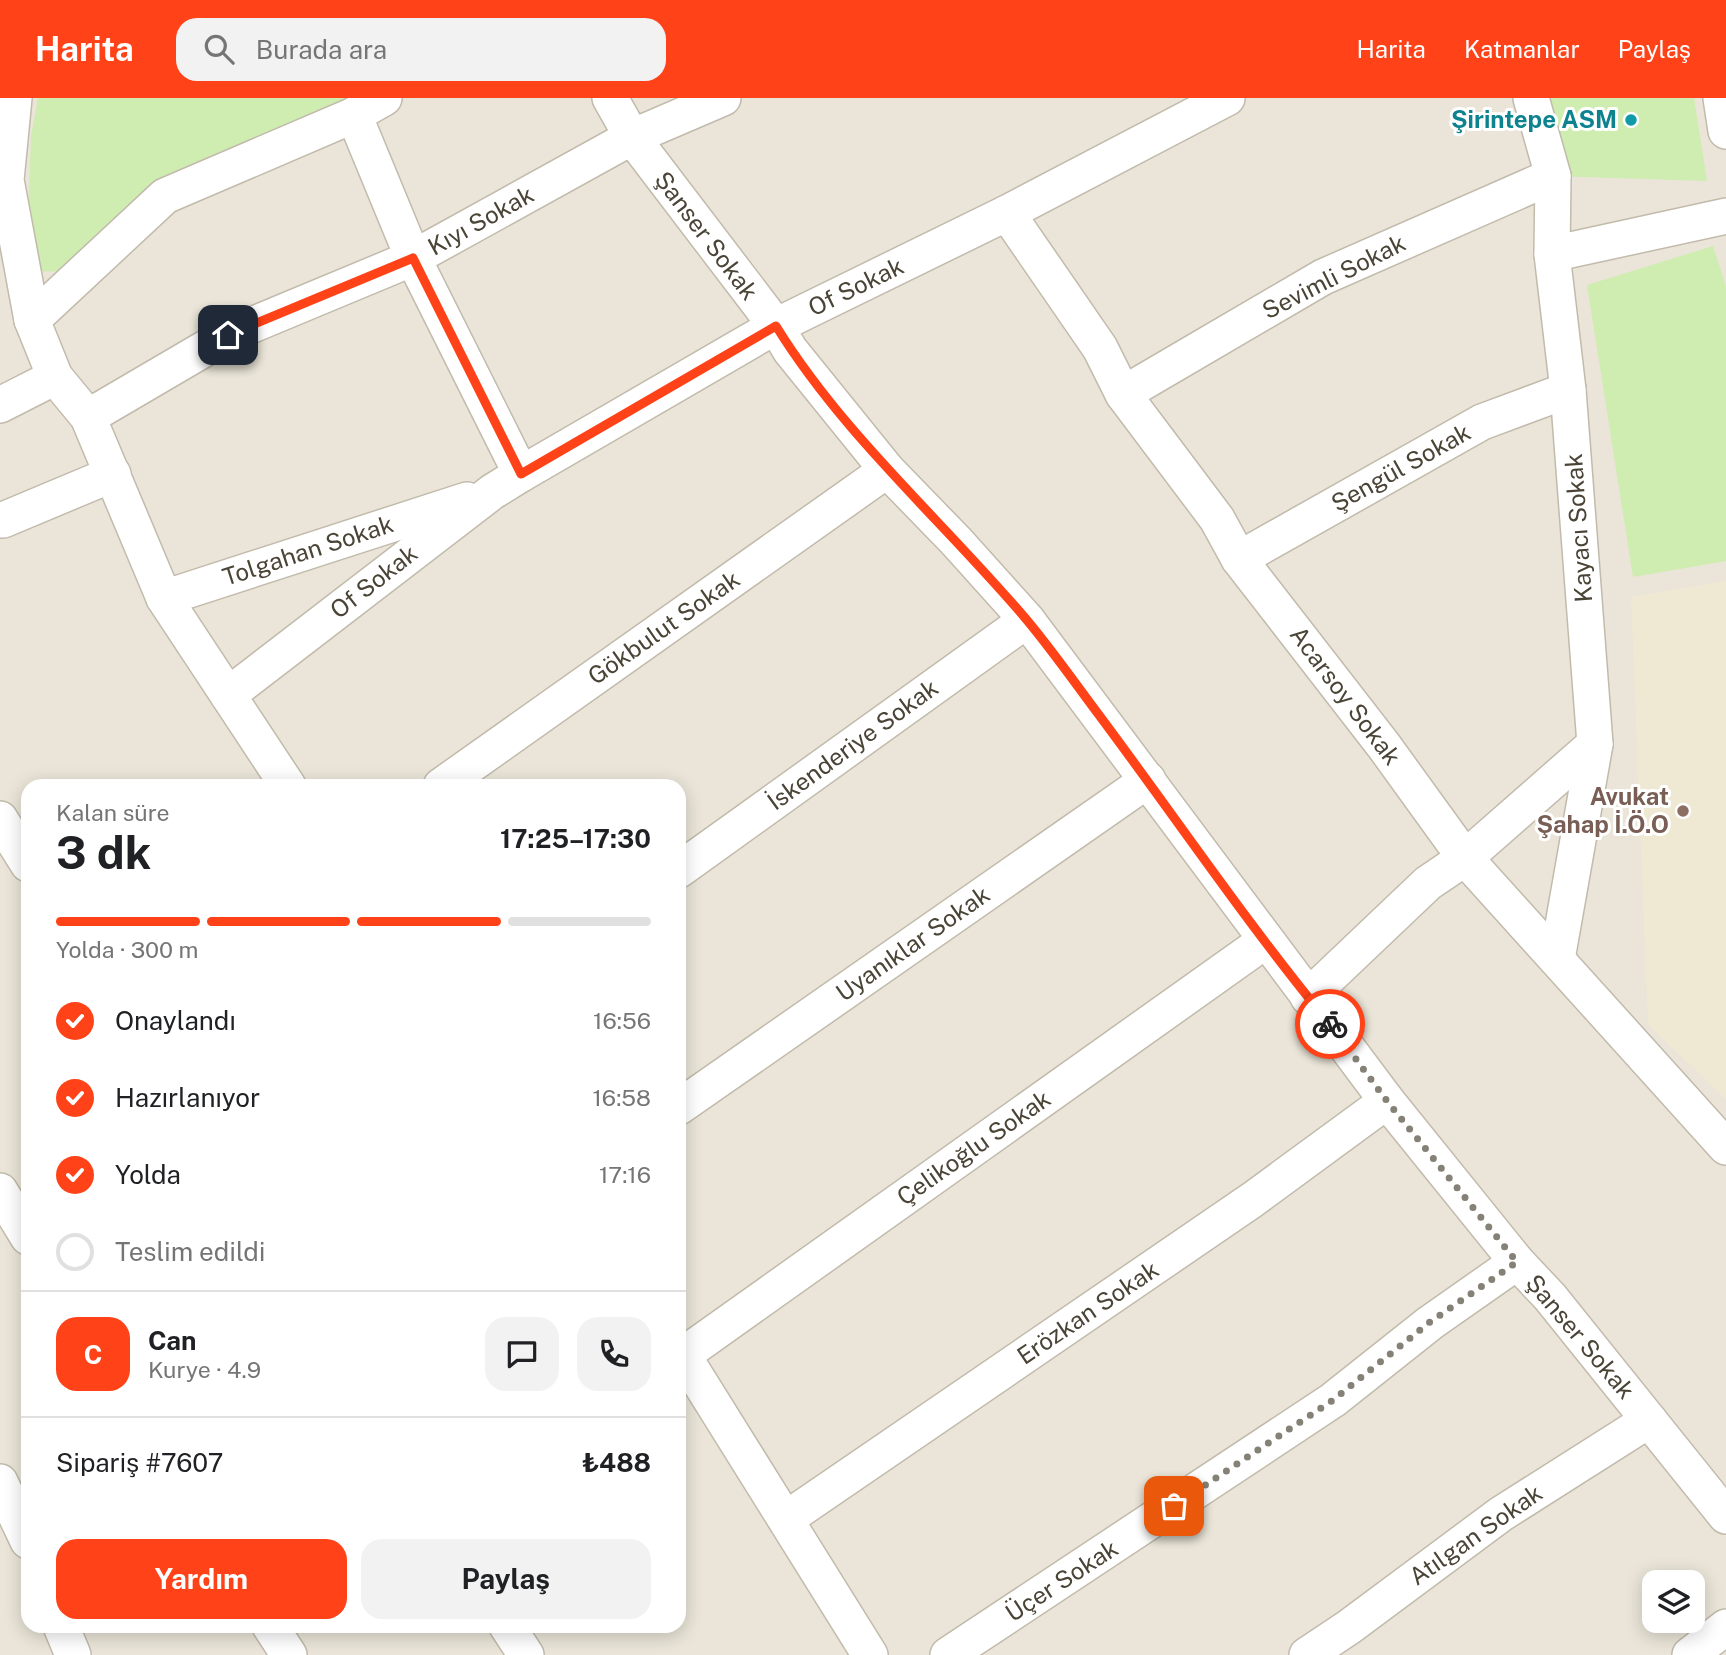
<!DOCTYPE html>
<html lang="tr">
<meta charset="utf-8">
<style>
:root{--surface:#fff;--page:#f2f2f2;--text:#202124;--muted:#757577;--line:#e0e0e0;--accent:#ff4218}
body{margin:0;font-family:"Public Sans",sans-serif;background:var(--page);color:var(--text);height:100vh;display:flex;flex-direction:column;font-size:26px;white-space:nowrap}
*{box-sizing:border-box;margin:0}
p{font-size:23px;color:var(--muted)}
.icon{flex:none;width:38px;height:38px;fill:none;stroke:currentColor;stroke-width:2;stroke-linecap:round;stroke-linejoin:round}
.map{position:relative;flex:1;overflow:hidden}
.details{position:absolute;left:21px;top:681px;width:665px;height:854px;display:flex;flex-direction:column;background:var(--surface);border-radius:21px;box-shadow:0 4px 18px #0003}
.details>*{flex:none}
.controls{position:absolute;left:1642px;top:1472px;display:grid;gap:14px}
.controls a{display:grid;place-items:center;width:63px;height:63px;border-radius:14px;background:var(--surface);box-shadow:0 4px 18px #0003;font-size:35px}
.pin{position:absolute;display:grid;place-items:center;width:60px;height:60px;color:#fff;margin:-30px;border-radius:14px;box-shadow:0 4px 10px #0006}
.courier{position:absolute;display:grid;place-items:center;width:70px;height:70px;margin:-35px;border:5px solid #ff4218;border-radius:50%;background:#fff;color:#222;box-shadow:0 2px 9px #0007}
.overview em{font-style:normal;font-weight:700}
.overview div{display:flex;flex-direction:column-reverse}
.overview{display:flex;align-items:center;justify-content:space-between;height:119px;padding:0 35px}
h1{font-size:46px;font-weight:700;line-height:52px}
.bar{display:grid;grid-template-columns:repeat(4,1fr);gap:10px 7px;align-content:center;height:84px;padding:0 35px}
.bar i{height:9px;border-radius:5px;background:var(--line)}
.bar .on{background:var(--accent)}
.bar p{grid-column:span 4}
.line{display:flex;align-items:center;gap:18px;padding:0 35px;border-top:2px solid var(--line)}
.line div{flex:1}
.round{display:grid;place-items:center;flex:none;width:74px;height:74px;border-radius:21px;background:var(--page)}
ol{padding:0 35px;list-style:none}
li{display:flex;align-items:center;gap:21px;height:77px}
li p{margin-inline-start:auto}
li .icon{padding:7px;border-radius:50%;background:var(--accent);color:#fff;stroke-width:4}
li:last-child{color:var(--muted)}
li i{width:38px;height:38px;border:4px solid var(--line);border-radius:50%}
.cta{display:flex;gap:14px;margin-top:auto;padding:14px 35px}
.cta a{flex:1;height:80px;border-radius:21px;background:var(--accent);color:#fff;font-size:28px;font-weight:700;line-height:80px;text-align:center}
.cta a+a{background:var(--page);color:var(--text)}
header{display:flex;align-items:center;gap:42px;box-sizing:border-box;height:98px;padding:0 35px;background:var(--accent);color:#fff}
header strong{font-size:33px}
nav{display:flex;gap:38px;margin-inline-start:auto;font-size:24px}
.search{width:490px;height:63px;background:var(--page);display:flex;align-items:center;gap:18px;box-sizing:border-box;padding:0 24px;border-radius:21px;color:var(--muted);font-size:26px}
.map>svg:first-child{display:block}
.residential{fill:#eae5d8;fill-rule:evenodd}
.education{fill:#efe8d3}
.green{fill:#cfecb1}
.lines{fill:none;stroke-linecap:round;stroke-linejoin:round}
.minor-casing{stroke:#c2bbac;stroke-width:38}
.minor{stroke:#fff;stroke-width:35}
.done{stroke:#868176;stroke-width:7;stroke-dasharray:0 12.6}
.route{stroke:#ff4218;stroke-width:9}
.culture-dot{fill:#0f9aa8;stroke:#fff;stroke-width:2.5}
.education-dot{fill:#8d6e63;stroke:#fff;stroke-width:2.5}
.labels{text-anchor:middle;stroke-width:6;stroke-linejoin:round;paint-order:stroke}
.culture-label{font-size:24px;font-weight:bold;fill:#0d838f;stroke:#fff;text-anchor:end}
.street-label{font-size:24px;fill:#4a4437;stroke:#fff}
.education-label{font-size:24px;font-weight:bold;fill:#785e54;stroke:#fff;text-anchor:end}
</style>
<header>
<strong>Harita</strong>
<div class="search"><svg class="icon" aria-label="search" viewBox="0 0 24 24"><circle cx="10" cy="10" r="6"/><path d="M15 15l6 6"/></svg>Burada ara</div>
<nav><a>Harita</a><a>Katmanlar</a><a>Paylaş</a></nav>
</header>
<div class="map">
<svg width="1726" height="1557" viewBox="0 0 1726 1557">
<rect width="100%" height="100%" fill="#f6f3ea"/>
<path class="residential" d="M0,0H1726V1557H0ZM28,688H679V1528H28ZM1654,1484H1692V1522H1654Z"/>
<polygon class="education" points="1726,483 1726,1001 1648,927 1631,499"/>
<g class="green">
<polygon points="38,0 387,0 165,98 82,174 26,173 31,39"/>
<polygon points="1536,0 1694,0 1707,83 1553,78"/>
<polygon points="1713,148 1726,188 1726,463 1633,479 1587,187"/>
</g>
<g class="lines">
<defs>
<g id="minor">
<polyline points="14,0 6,82 32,222"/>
<polyline points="610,0 632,39 776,228 790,252 887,372 956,443 1027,522 1387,1003 1517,1164 1550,1199 1726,1418"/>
<polyline points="1531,0 1553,78 1552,156 1568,292 1595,646 1557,861"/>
<polyline points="1721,0 1726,33"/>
<polyline points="354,17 413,160 521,376"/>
<polyline points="1007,115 1100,250 1123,296 1217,421 1239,461 1384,648 1465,760 1726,1049"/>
<polyline points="1552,156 1726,118"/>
<polyline points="1123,296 1323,179 1553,78"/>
<polyline points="0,307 55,279"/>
<polyline points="88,319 228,237 413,160 632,39 723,0"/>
<polyline points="3,422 113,376"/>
<polyline points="1239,461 1482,324 1568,292"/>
<polyline points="164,500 467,402"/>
<polyline points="228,597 492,394 521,376 776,228 1007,115 1227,0"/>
<polyline points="288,688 164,500 88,319 55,279 32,222 165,98 354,17 384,0"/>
<polyline points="441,688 887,372"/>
<polyline points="0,721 28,766"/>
<polyline points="679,772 1027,522"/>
<polyline points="1308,899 1428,785 1465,760 1595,646"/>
<polyline points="679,1009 1148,682"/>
<polyline points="0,1093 28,1139"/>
<polyline points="679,1251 870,1557"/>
<polyline points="683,1257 1265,843"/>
<polyline points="0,1384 28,1443"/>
<polyline points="786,1421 1252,1102 1387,1003"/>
<polyline points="61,1528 73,1557"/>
<polyline points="270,1528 289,1557"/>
<polyline points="507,1528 526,1557"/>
<polyline points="948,1557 1333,1302 1430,1225 1517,1164"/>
<polyline points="1307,1557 1349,1529 1501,1416 1649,1322"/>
<polyline points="1690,1557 1726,1529"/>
</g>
</defs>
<use href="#minor" class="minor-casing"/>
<use href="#minor" class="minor"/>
</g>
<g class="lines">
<polyline class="done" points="1174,1408 1333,1302 1430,1224 1517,1164 1387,1003 1330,926"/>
<path class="route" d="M228,237L413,160L521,376L776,228C844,338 943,423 1026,521C1052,552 1075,585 1099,617C1176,720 1248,827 1330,926"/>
</g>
<circle class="culture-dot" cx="1631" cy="22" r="7"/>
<circle class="education-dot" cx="1683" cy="713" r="7"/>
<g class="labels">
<g class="culture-label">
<text x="1617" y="30">Şirintepe ASM</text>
</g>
<g class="street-label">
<text transform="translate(481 123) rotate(-29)" y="8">Kıyı Sokak</text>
<text transform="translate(706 138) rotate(53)" y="8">Şanser Sokak</text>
<text transform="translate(1334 179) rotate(-27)" y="8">Sevimli Sokak</text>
<text transform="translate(856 189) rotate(-26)" y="8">Of Sokak</text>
<text transform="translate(1401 370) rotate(-29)" y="8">Şengül Sokak</text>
<text transform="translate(1579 430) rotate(-94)" y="8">Kayacı Sokak</text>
<text transform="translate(308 453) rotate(-18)" y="8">Tolgahan Sokak</text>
<text transform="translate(374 484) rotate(-38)" y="8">Of Sokak</text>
<text transform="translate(664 530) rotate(-35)" y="8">Gökbulut Sokak</text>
<text transform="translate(1345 598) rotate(53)" y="8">Acarsoy Sokak</text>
<text transform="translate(853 647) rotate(-36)" y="8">İskenderiye Sokak</text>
<text transform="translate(913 846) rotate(-35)" y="8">Uyanıklar Sokak</text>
<text transform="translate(974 1050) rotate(-35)" y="8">Çelikoğlu Sokak</text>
<text transform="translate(1088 1215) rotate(-34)" y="8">Erözkan Sokak</text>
<text transform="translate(1580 1239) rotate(50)" y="8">Şanser Sokak</text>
<text transform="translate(1476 1437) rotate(-35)" y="8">Atılgan Sokak</text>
<text transform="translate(1062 1483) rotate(-33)" y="8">Üçer Sokak</text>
</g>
<g class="education-label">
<text x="1669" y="707">Avukat<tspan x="1669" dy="28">Şahap İ.Ö.O</tspan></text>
</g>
</g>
</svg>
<div class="controls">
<a><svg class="icon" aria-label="layers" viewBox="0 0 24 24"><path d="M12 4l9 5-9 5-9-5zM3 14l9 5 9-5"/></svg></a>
</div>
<div class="pin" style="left:1174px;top:1408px;background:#ea580c"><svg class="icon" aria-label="bag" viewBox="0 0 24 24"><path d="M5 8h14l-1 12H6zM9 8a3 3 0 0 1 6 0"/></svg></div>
<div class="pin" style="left:228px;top:237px;background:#1f2937"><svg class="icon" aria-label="home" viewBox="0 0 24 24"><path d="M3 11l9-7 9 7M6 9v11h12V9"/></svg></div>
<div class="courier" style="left:1330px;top:926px"><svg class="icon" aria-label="bike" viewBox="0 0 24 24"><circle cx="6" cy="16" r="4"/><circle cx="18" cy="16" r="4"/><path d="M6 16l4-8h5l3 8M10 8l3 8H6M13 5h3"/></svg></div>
<section class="details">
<div class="overview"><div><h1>3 dk</h1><p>Kalan süre</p></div><em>17:25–17:30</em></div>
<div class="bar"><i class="on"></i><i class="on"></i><i class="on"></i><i></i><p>Yolda · 300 m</p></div>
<ol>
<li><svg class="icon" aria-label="check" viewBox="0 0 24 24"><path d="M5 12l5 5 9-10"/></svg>Onaylandı<p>16:56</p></li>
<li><svg class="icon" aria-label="check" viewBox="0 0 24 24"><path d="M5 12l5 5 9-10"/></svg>Hazırlanıyor<p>16:58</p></li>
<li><svg class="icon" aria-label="check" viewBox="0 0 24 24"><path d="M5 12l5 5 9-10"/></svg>Yolda<p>17:16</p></li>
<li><i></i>Teslim edildi</li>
</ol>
<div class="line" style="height:126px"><b class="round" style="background:var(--accent);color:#fff">C</b><div><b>Can</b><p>Kurye · 4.9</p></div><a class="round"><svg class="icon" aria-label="chat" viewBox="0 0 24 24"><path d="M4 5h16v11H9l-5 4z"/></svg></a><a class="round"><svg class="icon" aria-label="phone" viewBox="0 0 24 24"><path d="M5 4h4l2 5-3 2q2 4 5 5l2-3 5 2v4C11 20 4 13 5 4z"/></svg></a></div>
<div class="line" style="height:91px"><div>Sipariş #7607</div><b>₺488</b></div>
<div class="cta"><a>Yardım</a><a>Paylaş</a></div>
</section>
</div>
